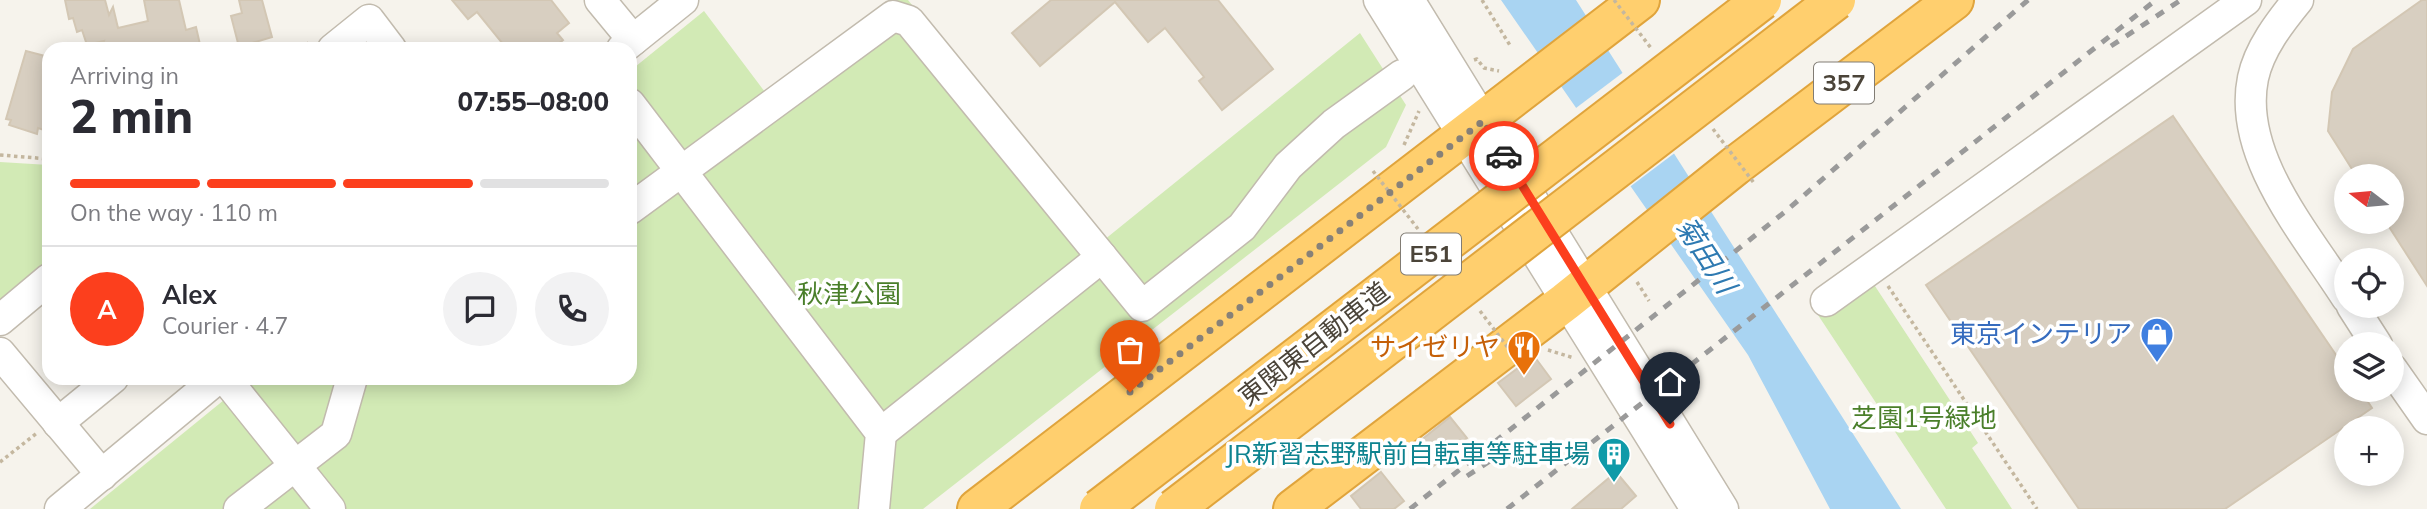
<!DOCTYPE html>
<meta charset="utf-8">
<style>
:root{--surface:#fff;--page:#f2f2f3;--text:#2b2b33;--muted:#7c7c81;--line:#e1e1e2;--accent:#fc3f1d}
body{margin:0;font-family:Mulish,"Noto Sans JP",sans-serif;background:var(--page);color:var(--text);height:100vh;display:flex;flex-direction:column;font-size:26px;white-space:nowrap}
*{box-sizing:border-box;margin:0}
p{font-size:23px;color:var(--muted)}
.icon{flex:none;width:38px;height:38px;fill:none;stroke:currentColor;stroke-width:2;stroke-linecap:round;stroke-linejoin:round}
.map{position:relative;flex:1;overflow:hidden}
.details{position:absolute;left:42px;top:42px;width:595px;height:343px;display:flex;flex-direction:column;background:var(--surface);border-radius:21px;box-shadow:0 4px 18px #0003}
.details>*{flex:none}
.needle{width:46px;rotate:286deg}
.fabs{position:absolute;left:2334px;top:164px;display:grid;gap:14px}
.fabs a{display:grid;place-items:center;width:70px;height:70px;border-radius:50%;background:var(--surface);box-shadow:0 4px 18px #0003;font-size:35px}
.pin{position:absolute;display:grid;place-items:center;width:60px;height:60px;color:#fff;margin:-72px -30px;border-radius:50% 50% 50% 0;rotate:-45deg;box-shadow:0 0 7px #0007}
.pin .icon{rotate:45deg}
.courier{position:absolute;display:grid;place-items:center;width:70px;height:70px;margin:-35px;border:5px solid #fc3f1d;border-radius:50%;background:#fff;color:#222;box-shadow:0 2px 9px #0007}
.summary em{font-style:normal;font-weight:800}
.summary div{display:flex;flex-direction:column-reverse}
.summary{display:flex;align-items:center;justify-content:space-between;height:119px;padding:0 28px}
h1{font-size:46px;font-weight:800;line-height:52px}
.bar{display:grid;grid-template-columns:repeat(4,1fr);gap:10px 7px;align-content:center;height:84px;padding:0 28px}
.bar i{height:9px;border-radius:5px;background:var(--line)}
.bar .active{background:var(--accent)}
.bar p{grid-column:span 4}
.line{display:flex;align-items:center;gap:18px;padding:0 28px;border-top:2px solid var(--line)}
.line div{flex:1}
.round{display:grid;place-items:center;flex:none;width:74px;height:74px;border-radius:37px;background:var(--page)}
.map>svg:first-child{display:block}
.green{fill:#d2eab5}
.water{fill:#a9d4f2}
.pier{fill:#f6f3ec}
.building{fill:#d8cfc1;stroke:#d3c7b4;stroke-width:2}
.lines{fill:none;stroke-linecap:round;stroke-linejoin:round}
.minor-casing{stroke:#c2bbae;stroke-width:33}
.highway-casing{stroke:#e0a43c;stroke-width:42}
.path{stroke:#c4b79f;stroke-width:3.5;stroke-dasharray:3.5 3.5;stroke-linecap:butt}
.minor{stroke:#fff;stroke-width:30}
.highway{stroke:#ffcf6e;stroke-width:38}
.rail{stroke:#9a9a9a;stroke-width:5;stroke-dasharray:9 9;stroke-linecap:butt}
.highway-bridge-casing{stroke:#e0a43c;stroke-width:42;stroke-linecap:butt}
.path-bridge{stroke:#c4b79f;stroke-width:3.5;stroke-dasharray:3.5 3.5;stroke-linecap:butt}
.highway-bridge{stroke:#ffcf6e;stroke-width:38}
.done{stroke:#878178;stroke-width:7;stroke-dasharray:0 12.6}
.route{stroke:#fc3f1d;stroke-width:9}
.labels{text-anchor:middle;stroke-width:7;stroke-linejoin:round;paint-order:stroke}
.shield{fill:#fff;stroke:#817c74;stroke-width:2}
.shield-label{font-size:24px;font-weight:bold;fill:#4b4439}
.park-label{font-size:26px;fill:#4a7f2a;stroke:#fff}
.shop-label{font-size:26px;fill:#366cbe;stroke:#fff;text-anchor:end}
.street-label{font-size:26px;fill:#4b4439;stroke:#fff}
.food-label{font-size:26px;fill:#c56008;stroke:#fff;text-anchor:end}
.culture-label{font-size:26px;fill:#0d838f;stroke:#fff;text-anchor:end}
.water-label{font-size:28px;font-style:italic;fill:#2e7ab2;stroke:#fff}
</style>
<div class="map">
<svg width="2427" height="509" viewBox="0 0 2427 509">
<rect width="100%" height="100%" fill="#f6f3ec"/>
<g class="green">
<polygon points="893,0 908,0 1104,240 1360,33 1406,105 1386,147 923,509 90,509 251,378 630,378 630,71 704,11 768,96"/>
<polygon points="0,162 49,165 49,268 0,307"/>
<polygon points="1871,280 1978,443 1972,448 2012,509 1946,509 1818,315"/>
</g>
<polygon class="water" points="1501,0 1576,0 1901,509 1830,509 1748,355"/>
<polygon class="pier" points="1625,71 1676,152 1627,189 1572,111"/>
<g class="building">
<polygon points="65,0 105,0 109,15 113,7 118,28 148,21 144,0 179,0 186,30 196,27 201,49 101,49 104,41 87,45 82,30 77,32 73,18 69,19"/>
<polygon points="239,0 262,0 272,37 239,47 231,16 242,13"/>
<polygon points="452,0 551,0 569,23 557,33 563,40 552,49 507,49 477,12 468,19"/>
<polygon points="1051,0 1218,0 1273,69 1222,110 1199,81 1204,77 1165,28 1148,42 1115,2 1040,66 1012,33"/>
<polygon points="2422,0 2427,0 2427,286 2386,222 2392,222 2392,177 2357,177 2328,131 2332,92 2353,49"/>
<polygon points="26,51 49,57 49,114 44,130 38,128 37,134 9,125 11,120 6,119"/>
<polygon points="2173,116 2347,371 2347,390 2360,390 2372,408 2225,509 2079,509 1926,285"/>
<polygon points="1534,356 1551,379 1516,406 1498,383"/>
<polygon points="1450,417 1467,438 1457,446 1459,448 1432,467 1415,445"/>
<polygon points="1381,472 1404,501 1394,509 1361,509 1351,496"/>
<polygon points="1616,472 1636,496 1621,509 1572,509"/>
</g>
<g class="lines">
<defs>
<g id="minor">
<polyline points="600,0 633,40"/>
<polyline points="1379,0 1696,509"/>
<polyline points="1409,0 1723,509"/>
<path d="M2298,0C2280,22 2259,49 2253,78C2237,156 2307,235 2347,298"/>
<polyline points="333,49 369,20 391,49"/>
<polyline points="622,49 683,0"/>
<polyline points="630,104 881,433 874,509"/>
<polyline points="630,209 893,16 909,21 1142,306 1242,227 1288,166 1334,124 1402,75"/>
<polyline points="1826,301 2246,0"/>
<polyline points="2352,306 2377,345"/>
<polyline points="0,320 49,279"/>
<polyline points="0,353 102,475"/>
<polyline points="2392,369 2427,419"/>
<polyline points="225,378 330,509"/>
<polyline points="58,423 113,378"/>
<polyline points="881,433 1102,257"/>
<polyline points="60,509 218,378"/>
<polyline points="239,509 336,434 352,378"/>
</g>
<g id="highway">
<polyline points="977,509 1640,0"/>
<polyline points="1293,509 1565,302 1735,166 1954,0"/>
</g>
</defs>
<use href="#minor" class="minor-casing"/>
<use href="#highway" class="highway-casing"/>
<g class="path">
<polyline points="1482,0 1511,47"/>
<polyline points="300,49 310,42"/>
<polyline points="1474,60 1477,59 1484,68 1499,71"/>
<polyline points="1404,145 1419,111"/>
<polyline points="0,155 49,159"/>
<polyline points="1637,282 1649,301"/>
<polyline points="1888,286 2037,509"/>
<polyline points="1548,350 1574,358"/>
<polyline points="0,462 37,433"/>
</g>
<use href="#minor" class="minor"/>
<use href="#highway" class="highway"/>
<g class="rail">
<polyline points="2111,46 2181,0"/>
<polyline points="1467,476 1496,457"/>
<polyline points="1410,509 1786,211 2028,0"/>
<polyline points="1507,509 2156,0"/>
</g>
<defs>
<g id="highway-bridge">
<polyline points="1099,509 1762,0"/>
<polyline points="1174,509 1836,0"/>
</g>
</defs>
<use href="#highway-bridge" class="highway-bridge-casing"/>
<g class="path-bridge">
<polyline points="1614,0 1651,48"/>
<polyline points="1713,129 1754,183"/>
<polyline points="1373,171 1418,229"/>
<polyline points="1480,311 1519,362"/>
</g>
<use href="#highway-bridge" class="highway-bridge"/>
</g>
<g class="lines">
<polyline class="done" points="1130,392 1483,121 1504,156"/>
<polyline class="route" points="1504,156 1670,424"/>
</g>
<defs>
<symbol id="shop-pin" viewBox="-11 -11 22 30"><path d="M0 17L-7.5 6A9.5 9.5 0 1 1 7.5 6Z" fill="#3f7fe0" stroke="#fff"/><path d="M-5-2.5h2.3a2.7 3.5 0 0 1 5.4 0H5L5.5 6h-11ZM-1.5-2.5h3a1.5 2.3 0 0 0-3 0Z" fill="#fff"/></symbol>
<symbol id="restaurant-pin" viewBox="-11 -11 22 30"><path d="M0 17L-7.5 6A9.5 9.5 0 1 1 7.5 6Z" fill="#e8710a" stroke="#fff"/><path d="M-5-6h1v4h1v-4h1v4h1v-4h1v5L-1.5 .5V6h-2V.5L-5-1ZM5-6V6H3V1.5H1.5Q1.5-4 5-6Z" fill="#fff"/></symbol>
<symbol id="building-pin" viewBox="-11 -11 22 30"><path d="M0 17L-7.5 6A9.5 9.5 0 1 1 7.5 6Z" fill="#0f9aa8" stroke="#fff"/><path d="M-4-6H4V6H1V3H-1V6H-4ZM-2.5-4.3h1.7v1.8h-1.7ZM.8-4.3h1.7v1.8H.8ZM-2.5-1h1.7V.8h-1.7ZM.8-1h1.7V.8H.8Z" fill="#fff"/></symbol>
</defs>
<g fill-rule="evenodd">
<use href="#shop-pin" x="2138" y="315" width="38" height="52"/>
<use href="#restaurant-pin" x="1505" y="328" width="38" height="52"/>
<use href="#building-pin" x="1595" y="435" width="38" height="52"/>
</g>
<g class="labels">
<g class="shield">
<rect x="1814" y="62.5" width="60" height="41" rx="5"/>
<rect x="1401" y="233.5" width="60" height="41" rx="5"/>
</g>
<g class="shield-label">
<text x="1844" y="91">357</text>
<text x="1431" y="262">E51</text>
</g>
<g class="park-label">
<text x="849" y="303">秋津公園</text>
<text x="1924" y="427">芝園1号緑地</text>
</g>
<g class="shop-label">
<text x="2132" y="343">東京インテリア</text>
</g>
<g class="street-label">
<text transform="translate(1314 344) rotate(-38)" y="9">東関東自動車道</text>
</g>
<g class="food-label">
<text x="1500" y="356">サイゼリヤ</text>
</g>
<g class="culture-label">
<text x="1590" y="463">JR新習志野駅前自転車等駐車場</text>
</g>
<g class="water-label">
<text transform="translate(1706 255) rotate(57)" y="10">菊田川</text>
</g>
</g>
</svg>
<div class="fabs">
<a><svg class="needle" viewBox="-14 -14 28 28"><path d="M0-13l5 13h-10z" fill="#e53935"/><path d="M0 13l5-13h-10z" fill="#7c7c81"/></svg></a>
<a><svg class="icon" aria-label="locate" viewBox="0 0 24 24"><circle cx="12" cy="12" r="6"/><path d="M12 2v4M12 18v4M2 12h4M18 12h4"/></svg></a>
<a><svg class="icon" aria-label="layers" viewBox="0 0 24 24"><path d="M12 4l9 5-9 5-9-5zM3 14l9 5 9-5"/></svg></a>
<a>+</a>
</div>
<div class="pin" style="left:1130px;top:392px;background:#ea580c"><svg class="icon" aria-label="bag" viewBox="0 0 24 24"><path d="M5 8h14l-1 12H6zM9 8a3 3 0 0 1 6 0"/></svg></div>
<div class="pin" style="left:1670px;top:424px;background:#1f2937"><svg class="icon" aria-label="home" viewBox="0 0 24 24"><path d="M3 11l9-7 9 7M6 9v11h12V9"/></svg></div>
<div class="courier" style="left:1504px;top:156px"><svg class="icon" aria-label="car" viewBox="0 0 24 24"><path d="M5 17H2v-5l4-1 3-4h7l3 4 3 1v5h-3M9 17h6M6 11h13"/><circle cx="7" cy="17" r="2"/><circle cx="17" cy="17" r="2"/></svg></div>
<section class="details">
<div class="summary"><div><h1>2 min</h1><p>Arriving in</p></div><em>07:55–08:00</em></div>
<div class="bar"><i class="active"></i><i class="active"></i><i class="active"></i><i></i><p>On the way · 110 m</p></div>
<div class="line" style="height:126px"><b class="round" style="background:var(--accent);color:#fff">A</b><div><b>Alex</b><p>Courier · 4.7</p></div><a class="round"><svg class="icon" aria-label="chat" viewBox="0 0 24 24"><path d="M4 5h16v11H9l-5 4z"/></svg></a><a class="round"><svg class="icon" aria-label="phone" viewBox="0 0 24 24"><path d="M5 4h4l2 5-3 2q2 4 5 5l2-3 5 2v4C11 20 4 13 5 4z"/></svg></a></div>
</section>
</div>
